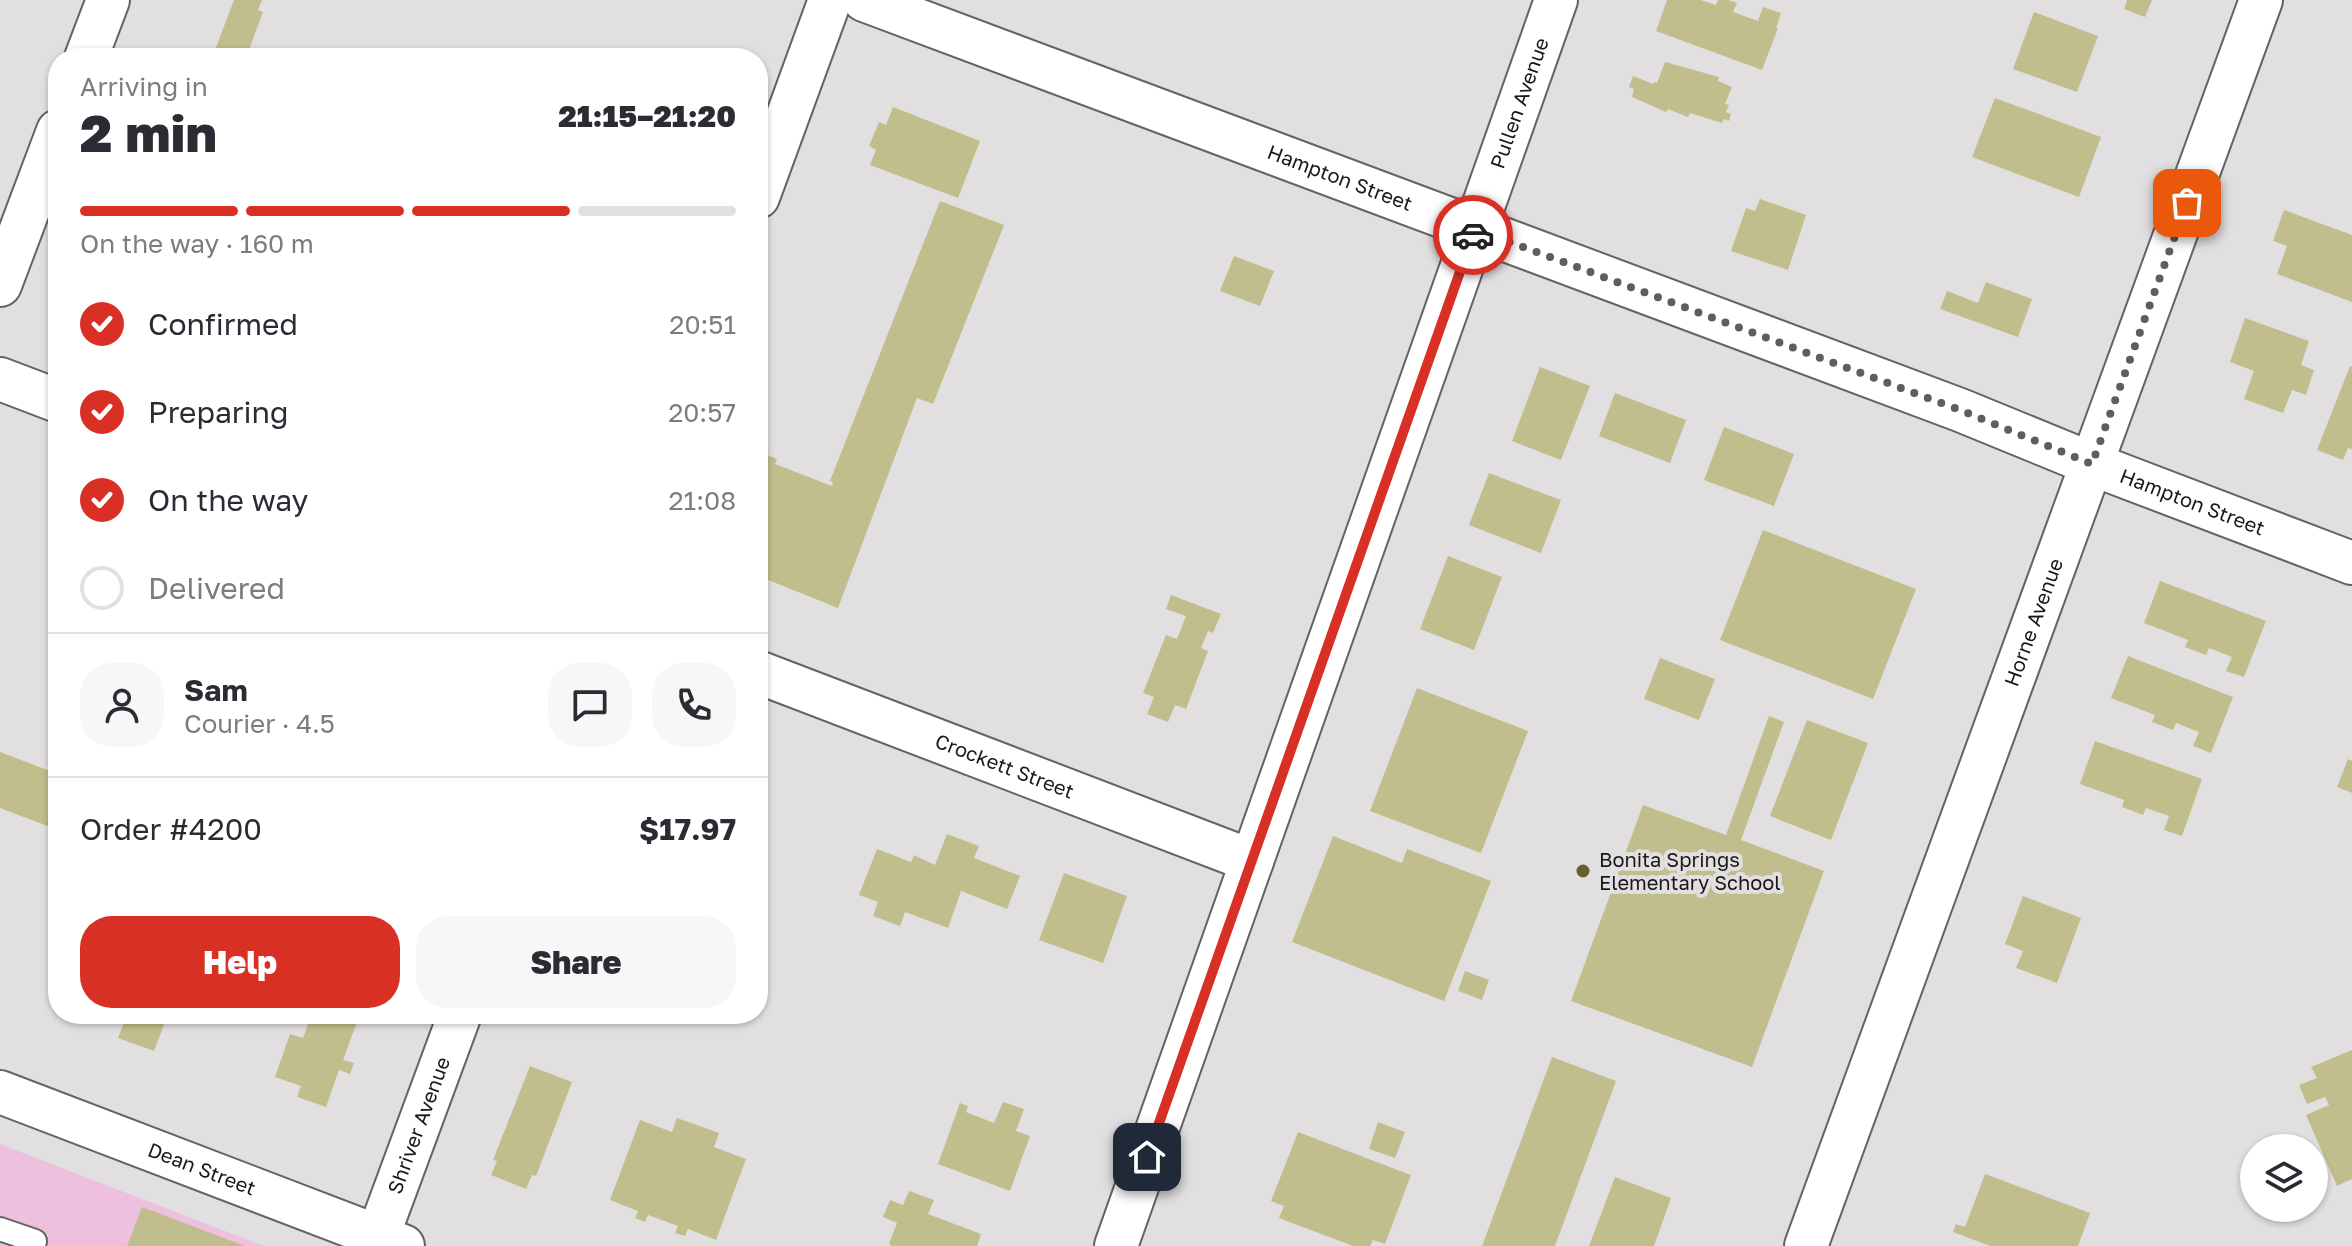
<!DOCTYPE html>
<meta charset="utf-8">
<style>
:root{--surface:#fff;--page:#f7f7f7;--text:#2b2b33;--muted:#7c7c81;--line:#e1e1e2;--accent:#d93025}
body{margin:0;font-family:"Golos Text",sans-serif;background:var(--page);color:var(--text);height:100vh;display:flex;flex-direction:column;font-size:30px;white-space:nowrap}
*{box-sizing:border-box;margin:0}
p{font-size:26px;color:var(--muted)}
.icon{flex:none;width:44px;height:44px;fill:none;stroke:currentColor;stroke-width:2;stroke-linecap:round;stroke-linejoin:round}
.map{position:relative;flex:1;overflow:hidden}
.sheet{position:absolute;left:48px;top:48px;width:720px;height:976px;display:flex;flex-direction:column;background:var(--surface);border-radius:32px;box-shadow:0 2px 6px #0004}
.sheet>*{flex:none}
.fabs{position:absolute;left:2240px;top:1134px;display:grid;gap:16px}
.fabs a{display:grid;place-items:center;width:88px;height:88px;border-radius:50%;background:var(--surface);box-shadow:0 2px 6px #0004;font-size:40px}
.pin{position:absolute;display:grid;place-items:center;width:68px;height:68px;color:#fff;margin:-34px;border-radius:16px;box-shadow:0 4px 12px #0006}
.courier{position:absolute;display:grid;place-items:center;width:80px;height:80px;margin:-40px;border:6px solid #d93025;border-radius:50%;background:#fff;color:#222;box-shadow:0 2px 10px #0007}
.summary em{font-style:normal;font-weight:800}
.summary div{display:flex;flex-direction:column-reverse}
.summary{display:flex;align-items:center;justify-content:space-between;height:136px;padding:0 32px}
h1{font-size:52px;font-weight:800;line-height:60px}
.bar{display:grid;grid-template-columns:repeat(4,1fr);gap:12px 8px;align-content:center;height:96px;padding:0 32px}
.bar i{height:10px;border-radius:6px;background:var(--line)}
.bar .current{background:var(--accent)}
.bar p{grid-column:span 4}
.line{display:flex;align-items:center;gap:20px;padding:0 32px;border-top:2px solid var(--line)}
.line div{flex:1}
.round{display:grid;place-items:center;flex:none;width:84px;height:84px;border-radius:32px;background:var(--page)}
ol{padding:0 32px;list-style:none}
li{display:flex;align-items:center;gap:24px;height:88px}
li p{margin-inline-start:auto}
li .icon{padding:8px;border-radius:50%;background:var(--accent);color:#fff;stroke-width:4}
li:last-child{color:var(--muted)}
li i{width:44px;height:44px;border:4px solid var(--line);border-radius:50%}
.cta{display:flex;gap:16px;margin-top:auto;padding:16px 32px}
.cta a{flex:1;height:92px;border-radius:32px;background:var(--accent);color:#fff;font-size:32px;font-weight:800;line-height:92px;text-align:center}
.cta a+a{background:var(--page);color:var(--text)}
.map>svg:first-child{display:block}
.green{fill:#edc1de}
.building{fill:#c1be8d}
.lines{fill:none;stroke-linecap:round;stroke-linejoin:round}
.service-casing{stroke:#646263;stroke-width:26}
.minor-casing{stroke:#646263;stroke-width:46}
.service{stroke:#fff;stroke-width:22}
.minor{stroke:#fff;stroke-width:42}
.done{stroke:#5f5e5e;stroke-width:8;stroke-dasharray:0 14.4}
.route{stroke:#d93025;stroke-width:10}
.poi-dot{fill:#65612d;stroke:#e2dfe1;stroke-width:3}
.labels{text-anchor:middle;stroke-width:8;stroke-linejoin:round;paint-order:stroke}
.street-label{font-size:20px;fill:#191818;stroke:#e2dfe1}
.poi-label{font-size:20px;fill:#191818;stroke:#e2dfe1;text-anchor:start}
</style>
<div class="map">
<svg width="2352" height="1246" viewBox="0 0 2352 1246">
<rect width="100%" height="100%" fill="#e2dfe1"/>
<polygon class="green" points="0,1144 264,1246 0,1246"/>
<g class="building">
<polygon points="234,0 262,0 258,10 263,12 246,58 212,58"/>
<polygon points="1667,0 1701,0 1716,5 1718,0 1728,0 1737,3 1733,12 1758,21 1763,7 1781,13 1776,28 1778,28 1762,70 1656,31"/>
<polygon points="2127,0 2152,0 2145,17 2124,9"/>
<polygon points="2034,12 2098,36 2077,92 2013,69"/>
<polygon points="1665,62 1719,77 1718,81 1732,87 1725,104 1729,105 1726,112 1731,114 1729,121 1724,119 1722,123 1690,113 1688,117 1668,109 1666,112 1632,97 1634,89 1629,87 1633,76 1653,84 1654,82 1657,83"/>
<polygon points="1995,98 2101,137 2079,197 1972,157"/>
<polygon points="893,107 980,141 958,198 870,165 876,150 869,146 879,122 886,125"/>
<polygon points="1760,199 1806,215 1788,270 1731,251 1746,208 1755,211"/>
<polygon points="940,201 1004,225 933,404 917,398 838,608 758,576 758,451 777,459 775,464 832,486 833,482 830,481"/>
<polygon points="2284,210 2352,235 2352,302 2277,274 2287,246 2273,241"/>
<polygon points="1234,256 1274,271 1260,306 1220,291"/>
<polygon points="1986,282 2032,299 2018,337 1940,309 1947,291 1978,303"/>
<polygon points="2245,318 2309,341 2301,365 2314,370 2306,395 2292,390 2283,413 2244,399 2254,371 2230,362"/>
<polygon points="2350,366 2352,367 2352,449 2348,448 2343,460 2317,450"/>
<polygon points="1540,367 1590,386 1561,460 1512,441"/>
<polygon points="1615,393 1686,420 1670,463 1599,436"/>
<polygon points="1724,427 1794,454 1774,506 1704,480"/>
<polygon points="1489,473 1561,500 1541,553 1469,525"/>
<polygon points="1763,530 1916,589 1873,699 1720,640"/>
<polygon points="1448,556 1502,577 1474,650 1420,629"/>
<polygon points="2160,581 2266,621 2244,677 2226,671 2232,657 2209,648 2206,655 2185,647 2188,640 2144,623"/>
<polygon points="1171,595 1221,614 1213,633 1208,631 1201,648 1208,651 1186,709 1175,705 1168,722 1147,714 1154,697 1143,693 1166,635 1177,639 1186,616 1166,609"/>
<polygon points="2128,656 2233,697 2211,753 2193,746 2199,732 2176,723 2173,730 2152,722 2155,715 2111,698"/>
<polygon points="1660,658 1715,679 1699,720 1644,699"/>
<polygon points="1417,688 1528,731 1481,853 1370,811"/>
<polygon points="1769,716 1784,722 1741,840 1824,871 1752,1067 1571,1001 1643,805 1726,835"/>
<polygon points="1807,720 1868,743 1831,840 1770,816"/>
<polygon points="2095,741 2202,779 2182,836 2164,830 2169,816 2146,808 2143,815 2122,807 2124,800 2080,784"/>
<polygon points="0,752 58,774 58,830 0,808"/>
<polygon points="2348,759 2352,761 2352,793 2337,787"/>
<polygon points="947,834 979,846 974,858 1020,876 1007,909 961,891 948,928 905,912 900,926 873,916 878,902 859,895 877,849 911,862 914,855 935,865"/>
<polygon points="1333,836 1402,863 1407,849 1491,881 1444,1001 1292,942"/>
<polygon points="1064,873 1127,896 1103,963 1039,940"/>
<polygon points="2023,896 2081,918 2057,983 2016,968 2023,951 2005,944"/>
<polygon points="1465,971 1489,980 1482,1000 1458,991"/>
<polygon points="127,1014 168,1014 154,1051 118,1038"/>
<polygon points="312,1014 360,1014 343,1060 354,1063 350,1074 339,1070 326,1107 297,1097 301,1086 275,1077 290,1034 303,1038"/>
<polygon points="2352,1050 2352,1179 2337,1186 2306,1115 2329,1105 2325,1097 2307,1104 2299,1085 2317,1078 2311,1067"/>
<polygon points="1552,1057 1616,1081 1555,1246 1482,1246"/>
<polygon points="530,1066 572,1082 536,1176 532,1175 526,1189 491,1175 497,1161 493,1160"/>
<polygon points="1003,1102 1024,1109 1016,1131 1030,1136 1010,1191 938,1164 960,1103 968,1106 966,1112 994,1123"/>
<polygon points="677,1118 719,1133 714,1147 746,1159 716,1240 688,1229 685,1236 675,1233 678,1226 648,1215 645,1222 635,1218 638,1211 610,1200 640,1120 672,1132"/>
<polygon points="1378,1122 1405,1132 1395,1158 1369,1149"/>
<polygon points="1298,1132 1411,1175 1385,1244 1373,1240 1370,1246 1353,1246 1279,1218 1284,1206 1271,1201"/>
<polygon points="1985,1174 2090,1213 2078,1246 1990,1246 1953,1232 1956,1224 1965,1227"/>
<polygon points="1615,1177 1671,1198 1654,1246 1589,1246"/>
<polygon points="909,1191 934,1200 928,1214 981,1234 977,1246 892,1246 889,1244 897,1223 883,1217 890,1200 903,1205"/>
<polygon points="142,1207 245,1246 127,1246"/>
</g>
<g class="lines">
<defs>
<polyline id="service" points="0,1229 35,1241 34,1246"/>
<g id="minor">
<path id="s1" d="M864,0L1960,410L2092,464L2352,563"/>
<polyline points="86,58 108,0"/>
<polyline points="758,197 830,0"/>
<polyline points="0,285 58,131"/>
<polyline points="0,379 58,401"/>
<path id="s2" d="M758,672L1252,861"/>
<path id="s3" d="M0,1092L403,1246"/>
<path id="s4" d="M378,1236L460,1014"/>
<path id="s5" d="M1116,1246L1556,0"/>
<path id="s6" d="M1806,1246L2261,0"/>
</g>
</defs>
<use href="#service" class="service-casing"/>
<use href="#minor" class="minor-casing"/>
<use href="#service" class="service"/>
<use href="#minor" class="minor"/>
</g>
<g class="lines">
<polyline class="done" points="1473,235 1475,229 1960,410 2092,464 2187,203"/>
<polyline class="route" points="1147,1157 1473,235"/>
</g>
<circle class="poi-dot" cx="1583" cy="871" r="8"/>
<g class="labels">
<g class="street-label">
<text dy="7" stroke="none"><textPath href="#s5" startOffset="1212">Pullen Avenue</textPath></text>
<text dy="7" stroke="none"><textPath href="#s1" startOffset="508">Hampton Street</textPath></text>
<text dy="7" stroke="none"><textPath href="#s1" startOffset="1420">Hampton Street</textPath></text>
<text dy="7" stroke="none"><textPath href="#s6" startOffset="664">Horne Avenue</textPath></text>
<text dy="7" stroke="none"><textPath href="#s2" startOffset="264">Crockett Street</textPath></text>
<text dy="7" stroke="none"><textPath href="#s4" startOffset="118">Shriver Avenue</textPath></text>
<text dy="7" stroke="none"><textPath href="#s3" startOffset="216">Dean Street</textPath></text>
</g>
<g class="poi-label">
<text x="1599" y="867">Bonita Springs<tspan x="1599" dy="23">Elementary School</tspan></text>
</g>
</g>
</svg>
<div class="fabs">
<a><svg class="icon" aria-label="layers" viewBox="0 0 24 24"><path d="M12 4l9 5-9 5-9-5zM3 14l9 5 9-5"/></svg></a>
</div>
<div class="pin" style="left:2187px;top:203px;background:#ea580c"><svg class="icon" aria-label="bag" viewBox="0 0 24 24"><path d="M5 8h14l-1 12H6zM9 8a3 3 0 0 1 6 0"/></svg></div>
<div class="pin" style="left:1147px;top:1157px;background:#1f2937"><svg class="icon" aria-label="home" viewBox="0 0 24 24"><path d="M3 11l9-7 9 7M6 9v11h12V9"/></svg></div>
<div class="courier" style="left:1473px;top:235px"><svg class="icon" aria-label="car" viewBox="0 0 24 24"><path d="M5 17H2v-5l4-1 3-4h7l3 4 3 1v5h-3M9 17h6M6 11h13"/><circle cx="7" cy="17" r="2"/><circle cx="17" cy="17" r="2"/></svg></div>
<section class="sheet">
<div class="summary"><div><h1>2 min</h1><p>Arriving in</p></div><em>21:15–21:20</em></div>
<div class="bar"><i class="current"></i><i class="current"></i><i class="current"></i><i></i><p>On the way · 160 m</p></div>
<ol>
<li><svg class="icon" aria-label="check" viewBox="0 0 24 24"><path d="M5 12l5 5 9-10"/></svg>Confirmed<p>20:51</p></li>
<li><svg class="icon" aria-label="check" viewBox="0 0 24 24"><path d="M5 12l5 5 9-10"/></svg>Preparing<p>20:57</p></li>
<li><svg class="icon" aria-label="check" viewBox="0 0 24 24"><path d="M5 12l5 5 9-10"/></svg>On the way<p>21:08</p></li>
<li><i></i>Delivered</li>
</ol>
<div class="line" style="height:144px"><a class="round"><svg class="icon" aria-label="person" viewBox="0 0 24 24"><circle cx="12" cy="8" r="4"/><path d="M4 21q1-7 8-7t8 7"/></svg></a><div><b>Sam</b><p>Courier · 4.5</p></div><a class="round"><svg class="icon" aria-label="chat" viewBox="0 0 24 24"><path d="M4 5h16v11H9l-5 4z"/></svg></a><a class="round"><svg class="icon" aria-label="phone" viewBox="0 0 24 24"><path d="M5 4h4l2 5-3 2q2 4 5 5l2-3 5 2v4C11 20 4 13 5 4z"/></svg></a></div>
<div class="line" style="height:104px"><div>Order #4200</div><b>$17.97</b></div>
<div class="cta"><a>Help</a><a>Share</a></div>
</section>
</div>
